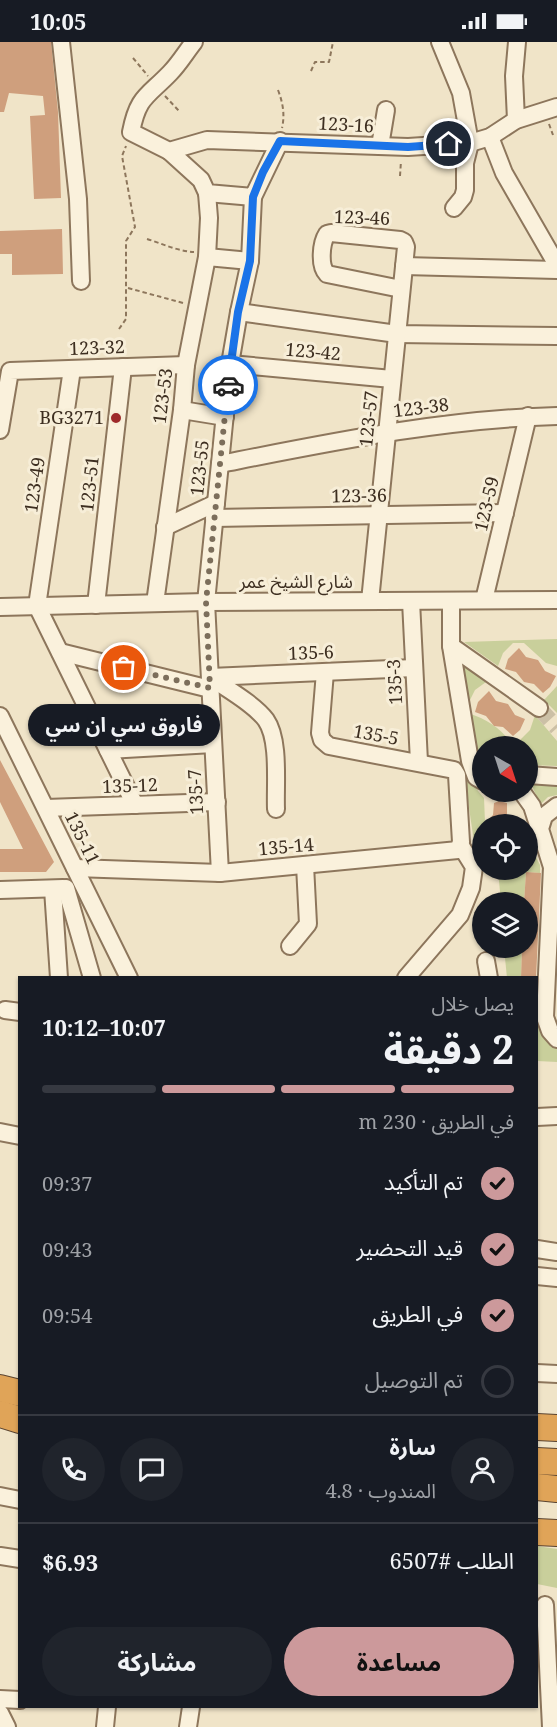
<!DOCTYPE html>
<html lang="ar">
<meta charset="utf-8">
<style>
:root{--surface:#171b24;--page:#20242c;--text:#f1f3f6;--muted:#9ea1a6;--line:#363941;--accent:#cc999b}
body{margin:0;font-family:"Noto Serif","Noto Sans Arabic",serif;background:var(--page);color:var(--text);direction:rtl;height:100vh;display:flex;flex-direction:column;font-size:22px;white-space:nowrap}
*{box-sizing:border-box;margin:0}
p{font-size:20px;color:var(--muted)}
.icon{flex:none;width:33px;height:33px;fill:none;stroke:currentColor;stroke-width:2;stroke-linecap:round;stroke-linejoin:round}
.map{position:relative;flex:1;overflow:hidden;direction:ltr}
.details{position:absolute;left:18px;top:934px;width:520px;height:732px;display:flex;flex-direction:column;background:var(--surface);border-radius:0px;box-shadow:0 2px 4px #0004;direction:rtl}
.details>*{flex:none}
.needle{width:39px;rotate:141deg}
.buttons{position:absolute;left:472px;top:694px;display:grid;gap:12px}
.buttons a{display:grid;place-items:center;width:66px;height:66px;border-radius:50%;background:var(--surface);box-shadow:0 2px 4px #0004;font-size:30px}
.pin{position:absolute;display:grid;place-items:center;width:51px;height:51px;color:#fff;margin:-26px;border:3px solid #fff;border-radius:50%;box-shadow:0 2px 6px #0007}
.courier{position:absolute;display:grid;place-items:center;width:60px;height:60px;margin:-30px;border:4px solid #1a73e8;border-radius:50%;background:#fff;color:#222;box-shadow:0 2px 8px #0007}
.bubble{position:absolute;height:42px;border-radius:21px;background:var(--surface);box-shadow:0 2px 4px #0004;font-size:20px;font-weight:700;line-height:42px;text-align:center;direction:rtl}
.head em{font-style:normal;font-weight:700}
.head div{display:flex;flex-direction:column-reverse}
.head{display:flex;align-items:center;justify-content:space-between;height:102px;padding:0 24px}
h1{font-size:39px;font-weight:700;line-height:45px}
.bar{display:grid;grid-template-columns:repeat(4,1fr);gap:9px 6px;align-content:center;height:72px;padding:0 24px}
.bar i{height:8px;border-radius:4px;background:var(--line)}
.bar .current{background:var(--accent)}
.bar p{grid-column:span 4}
.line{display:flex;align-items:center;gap:15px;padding:0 24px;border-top:2px solid var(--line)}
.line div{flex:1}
.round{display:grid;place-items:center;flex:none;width:63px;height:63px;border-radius:32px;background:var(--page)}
ol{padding:0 24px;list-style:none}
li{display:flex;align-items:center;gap:18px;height:66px}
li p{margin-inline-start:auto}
li .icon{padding:6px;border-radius:50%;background:var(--accent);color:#111;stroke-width:4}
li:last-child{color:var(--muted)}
li i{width:33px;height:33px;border:3px solid var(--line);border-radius:50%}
.primary-button{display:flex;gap:12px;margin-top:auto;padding:12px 24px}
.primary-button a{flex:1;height:69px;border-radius:36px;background:var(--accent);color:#111;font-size:24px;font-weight:700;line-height:69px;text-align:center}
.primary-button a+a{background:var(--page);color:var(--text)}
.status{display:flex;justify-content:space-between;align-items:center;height:42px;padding:0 30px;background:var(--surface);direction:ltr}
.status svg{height:16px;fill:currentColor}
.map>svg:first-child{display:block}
.green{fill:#c9cf9b}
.building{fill:#cf9f7d}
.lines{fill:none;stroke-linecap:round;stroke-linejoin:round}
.minor-tunnel{stroke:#ccc0a6;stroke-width:16;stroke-dasharray:16 8;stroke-linecap:butt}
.minor-casing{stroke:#8d765c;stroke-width:20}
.highway-casing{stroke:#5b4430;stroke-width:28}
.path{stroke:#8d765c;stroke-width:2;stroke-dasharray:4.5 3;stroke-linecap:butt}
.minor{stroke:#faf1dc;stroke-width:16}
.highway{stroke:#e0a458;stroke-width:26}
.done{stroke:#7c6e5b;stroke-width:6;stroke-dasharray:0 10.8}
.route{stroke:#1a73e8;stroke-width:8}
.poi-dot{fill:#9e2a2b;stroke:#f7eed8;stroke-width:2}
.labels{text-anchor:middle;stroke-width:6;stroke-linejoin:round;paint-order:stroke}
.street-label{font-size:18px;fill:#3d2e20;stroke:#f7eed8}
.poi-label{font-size:18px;fill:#3d2e20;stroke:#f7eed8;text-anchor:end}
</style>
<div class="status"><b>10:05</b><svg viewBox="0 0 49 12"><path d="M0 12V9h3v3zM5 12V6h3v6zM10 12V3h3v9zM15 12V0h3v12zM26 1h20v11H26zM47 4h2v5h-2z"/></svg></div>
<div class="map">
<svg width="557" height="1685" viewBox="0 0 557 1685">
<rect width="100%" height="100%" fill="#f0e4c8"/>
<g class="green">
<polygon points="557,597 557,624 546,621 524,601 513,601 503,611 498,624 464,600"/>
<polygon points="460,621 486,640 475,648 467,664"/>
<polygon points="557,644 557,671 544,658"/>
<path d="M468,671C489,678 502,687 514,705H483V720H477Z"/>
<polygon points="535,673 557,699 557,724 528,723 528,705 521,705 519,699 530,688"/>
<polygon points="464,732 484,756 485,780 485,783 483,783 481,803 483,807 483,820 477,820"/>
<polygon points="531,741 557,742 557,753 548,755 540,763"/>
<polygon points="531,787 529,801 540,823 540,831 526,830 524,861 501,861 498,828 528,828 528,790"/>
<polygon points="504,906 522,906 521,936 507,936"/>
<polygon points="537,981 543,992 557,1007 557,1020 537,1019"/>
<polygon points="537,1504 557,1507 557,1546 537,1542"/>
</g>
<g class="building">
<polygon points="0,0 51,0 58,70 61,156 34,157 30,74 45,73 43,54 9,51 4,70 0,70"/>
<polygon points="62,187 63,232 12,233 12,212 0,212 0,189"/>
<polygon points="519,606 526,615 538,618 545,629 556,634 550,645 543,651 534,642 524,640 516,630 505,627 508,617"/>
<polygon points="489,649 496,659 508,662 515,673 525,677 520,688 513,694 503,685 494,684 486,674 475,670 478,660"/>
<polygon points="0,718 54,820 46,830 0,830 0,807 23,807 0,760"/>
<polygon points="499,759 507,761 507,773 518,783 483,783 493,773 494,761"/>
<polygon points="526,830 541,831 536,936 521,936 522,906 528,906 528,861 524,861"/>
</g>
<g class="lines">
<polyline class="minor-tunnel" points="539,666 557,686"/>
<defs>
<g id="minor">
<polyline points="61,0 78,157 81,239"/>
<path d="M194,0C186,10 179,22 170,31C147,55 138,54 131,90L169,109L207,98L408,105L470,101L490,95L516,78L557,65"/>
<polyline points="440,0 461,51 470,101 465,121 465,148 463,155 454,166"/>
<polyline points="516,78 514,34 517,0"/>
<polyline points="490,95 504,131 557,223"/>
<polyline points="380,104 386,68"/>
<polyline points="169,109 201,138 207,151 253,155 280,99"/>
<polyline points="207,215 250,219"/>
<polyline points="404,224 557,228"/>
<polyline points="239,270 397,292 557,294"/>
<polyline points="230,322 392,337"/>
<polyline points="72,327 37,564 135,763"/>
<polyline points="182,368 225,375"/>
<polyline points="0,388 10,329 186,323"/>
<path d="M220,422C332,400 443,377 557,374"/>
<polyline points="214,476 505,471"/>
<polyline points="165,485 216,461"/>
<polyline points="484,558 528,374"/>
<path d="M370,559L406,205L404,200L400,198L331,191L327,192C321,201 319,224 327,232L401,247"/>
<polyline points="411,559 419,720"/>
<polyline points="451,559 451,604 470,719 476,735 483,739"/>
<polyline points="155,561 182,368 186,323 207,215 209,176 207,151"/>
<polyline points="96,563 123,325"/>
<polyline points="0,565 206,560 557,558"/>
<polyline points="451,604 539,666"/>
<polyline points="60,610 210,647"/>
<polyline points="210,635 414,626"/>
<path d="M210,635C227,647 254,662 266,678C280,698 275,743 276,767"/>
<polyline points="0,674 129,936"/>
<polyline points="108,708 213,702"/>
<polyline points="528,733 557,735"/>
<polyline points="522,750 532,764 540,789"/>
<polyline points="557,764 544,774 540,787 552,825 545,975 550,989 557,997"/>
<polyline points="46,766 217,760"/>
<polyline points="75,826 220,831 458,808 461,800 457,733 454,728 329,704 322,698 320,691 325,630"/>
<polyline points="220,831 206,560 230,322 239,270 250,219 253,155"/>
<polyline points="66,846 92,936"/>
<polyline points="53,847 59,936"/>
<polyline points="0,848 63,846"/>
<polyline points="290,904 308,882 305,823"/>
<polyline points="486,919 489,936"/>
<polyline points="406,936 460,873 471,846 474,825 461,804"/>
<polyline points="5,968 20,970"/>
<polyline points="537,1075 557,1074"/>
<polyline points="0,1090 20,1094"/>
<polyline points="537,1207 557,1210"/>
<polyline points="537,1234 557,1236"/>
<polyline points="537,1331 557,1332"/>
<polyline points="0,1454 20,1458"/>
<polyline points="0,1514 20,1517"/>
<polyline points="545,1563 551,1685"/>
<polyline points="0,1657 20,1658"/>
<polyline points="0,1671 7,1685"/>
<polyline points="105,1685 107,1665"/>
<polyline points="188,1685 191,1665"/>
</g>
<g id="highway">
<polyline points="0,1346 20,1351"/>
<polyline points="0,1372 20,1378"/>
<polyline points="537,1385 557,1386"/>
<polyline points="537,1419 557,1420"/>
<polyline points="537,1445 557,1447"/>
<polyline points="537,1490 557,1491"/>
</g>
</defs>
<use href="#minor" class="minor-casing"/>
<use href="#highway" class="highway-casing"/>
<g class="path">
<polyline points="133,16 148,34"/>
<polyline points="311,29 315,20 329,20 333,0"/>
<path d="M278,48C283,61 285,73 282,86"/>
<polyline points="165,54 180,70"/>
<polyline points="549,82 553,93"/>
<polyline points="400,134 401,119"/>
<path d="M147,197C163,202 177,209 194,210"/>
<polyline points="128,246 183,261"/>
<polyline points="119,287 126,277 126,199 135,185 122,114 126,104"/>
</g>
<use href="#minor" class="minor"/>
<use href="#highway" class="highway"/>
</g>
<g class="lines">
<polyline class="done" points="124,626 210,646 206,560 228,343"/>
<polyline class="route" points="228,343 238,270 250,219 253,155 263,130 280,99 408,105 449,102"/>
</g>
<circle class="poi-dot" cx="116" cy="376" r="6"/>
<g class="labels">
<g class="street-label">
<text transform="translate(346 83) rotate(3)" y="6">123-16</text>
<text transform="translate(362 176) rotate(2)" y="6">123-46</text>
<text transform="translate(97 306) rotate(-2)" y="6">123-32</text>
<text transform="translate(313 310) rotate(5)" y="6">123-42</text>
<text transform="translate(163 354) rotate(-83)" y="6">123-53</text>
<text transform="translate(421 366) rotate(-7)" y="6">123-38</text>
<text transform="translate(369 377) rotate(-84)" y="6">123-57</text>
<text transform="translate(200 426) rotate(-84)" y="6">123-55</text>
<text transform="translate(90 442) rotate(-84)" y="6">123-51</text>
<text transform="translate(35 443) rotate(-82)" y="6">123-49</text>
<text transform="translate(359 454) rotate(-1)" y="6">123-36</text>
<text transform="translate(487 462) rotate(-77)" y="6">123-59</text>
<text x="296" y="546">شارع الشيخ عمر</text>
<text transform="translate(311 611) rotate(-2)" y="6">135-6</text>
<text transform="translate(395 640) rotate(-93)" y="6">135-3</text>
<text transform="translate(376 693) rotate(10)" y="6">135-5</text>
<text transform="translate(130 744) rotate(-2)" y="6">135-12</text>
<text transform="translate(196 750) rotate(-93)" y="6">135-7</text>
<text transform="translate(82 796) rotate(64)" y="6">135-11</text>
<text transform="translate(286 805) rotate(-5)" y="6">135-14</text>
</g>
<g class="poi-label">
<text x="104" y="382">BG3271</text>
</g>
</g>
</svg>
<div class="buttons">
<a><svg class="needle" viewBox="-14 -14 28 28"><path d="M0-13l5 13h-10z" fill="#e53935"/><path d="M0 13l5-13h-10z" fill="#9ea1a6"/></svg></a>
<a><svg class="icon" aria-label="locate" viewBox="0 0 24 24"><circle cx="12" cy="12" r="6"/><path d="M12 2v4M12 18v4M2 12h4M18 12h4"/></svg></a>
<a><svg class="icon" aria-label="layers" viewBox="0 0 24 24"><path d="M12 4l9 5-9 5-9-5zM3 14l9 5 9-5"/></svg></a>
</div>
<div class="pin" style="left:124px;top:626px;background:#ea580c"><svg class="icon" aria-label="bag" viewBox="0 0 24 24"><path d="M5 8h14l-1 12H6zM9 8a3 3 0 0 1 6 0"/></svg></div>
<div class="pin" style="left:449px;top:102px;background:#1f2937"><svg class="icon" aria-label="home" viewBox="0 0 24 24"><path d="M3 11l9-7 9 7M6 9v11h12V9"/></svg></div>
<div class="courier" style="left:228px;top:343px"><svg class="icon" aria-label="car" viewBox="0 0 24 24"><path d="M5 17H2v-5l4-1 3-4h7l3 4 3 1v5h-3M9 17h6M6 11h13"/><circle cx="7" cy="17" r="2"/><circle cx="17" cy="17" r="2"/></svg></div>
<div class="bubble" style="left:28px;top:662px;width:192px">فاروق سي ان سي</div>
<section class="details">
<div class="head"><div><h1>2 دقيقة</h1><p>يصل خلال</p></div><em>10:07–10:12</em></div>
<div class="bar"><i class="current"></i><i class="current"></i><i class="current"></i><i></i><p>في الطريق · 230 m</p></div>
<ol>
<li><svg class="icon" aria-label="check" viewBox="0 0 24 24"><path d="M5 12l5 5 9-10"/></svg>تم التأكيد<p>09:37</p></li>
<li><svg class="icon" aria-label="check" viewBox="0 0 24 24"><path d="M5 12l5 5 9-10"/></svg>قيد التحضير<p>09:43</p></li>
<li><svg class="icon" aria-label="check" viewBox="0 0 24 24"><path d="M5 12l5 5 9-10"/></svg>في الطريق<p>09:54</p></li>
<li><i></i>تم التوصيل</li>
</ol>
<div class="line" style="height:108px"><a class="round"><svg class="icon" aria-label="person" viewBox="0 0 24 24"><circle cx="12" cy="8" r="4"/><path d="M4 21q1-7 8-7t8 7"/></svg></a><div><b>سارة</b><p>المندوب · 4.8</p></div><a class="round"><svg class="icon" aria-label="chat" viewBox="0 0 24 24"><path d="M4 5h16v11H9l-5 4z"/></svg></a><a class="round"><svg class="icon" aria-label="phone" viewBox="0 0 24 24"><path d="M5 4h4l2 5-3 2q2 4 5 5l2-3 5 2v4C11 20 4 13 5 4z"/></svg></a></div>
<div class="line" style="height:78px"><div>الطلب #6507</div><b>$6.93</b></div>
<div class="primary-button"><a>مساعدة</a><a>مشاركة</a></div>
</section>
</div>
